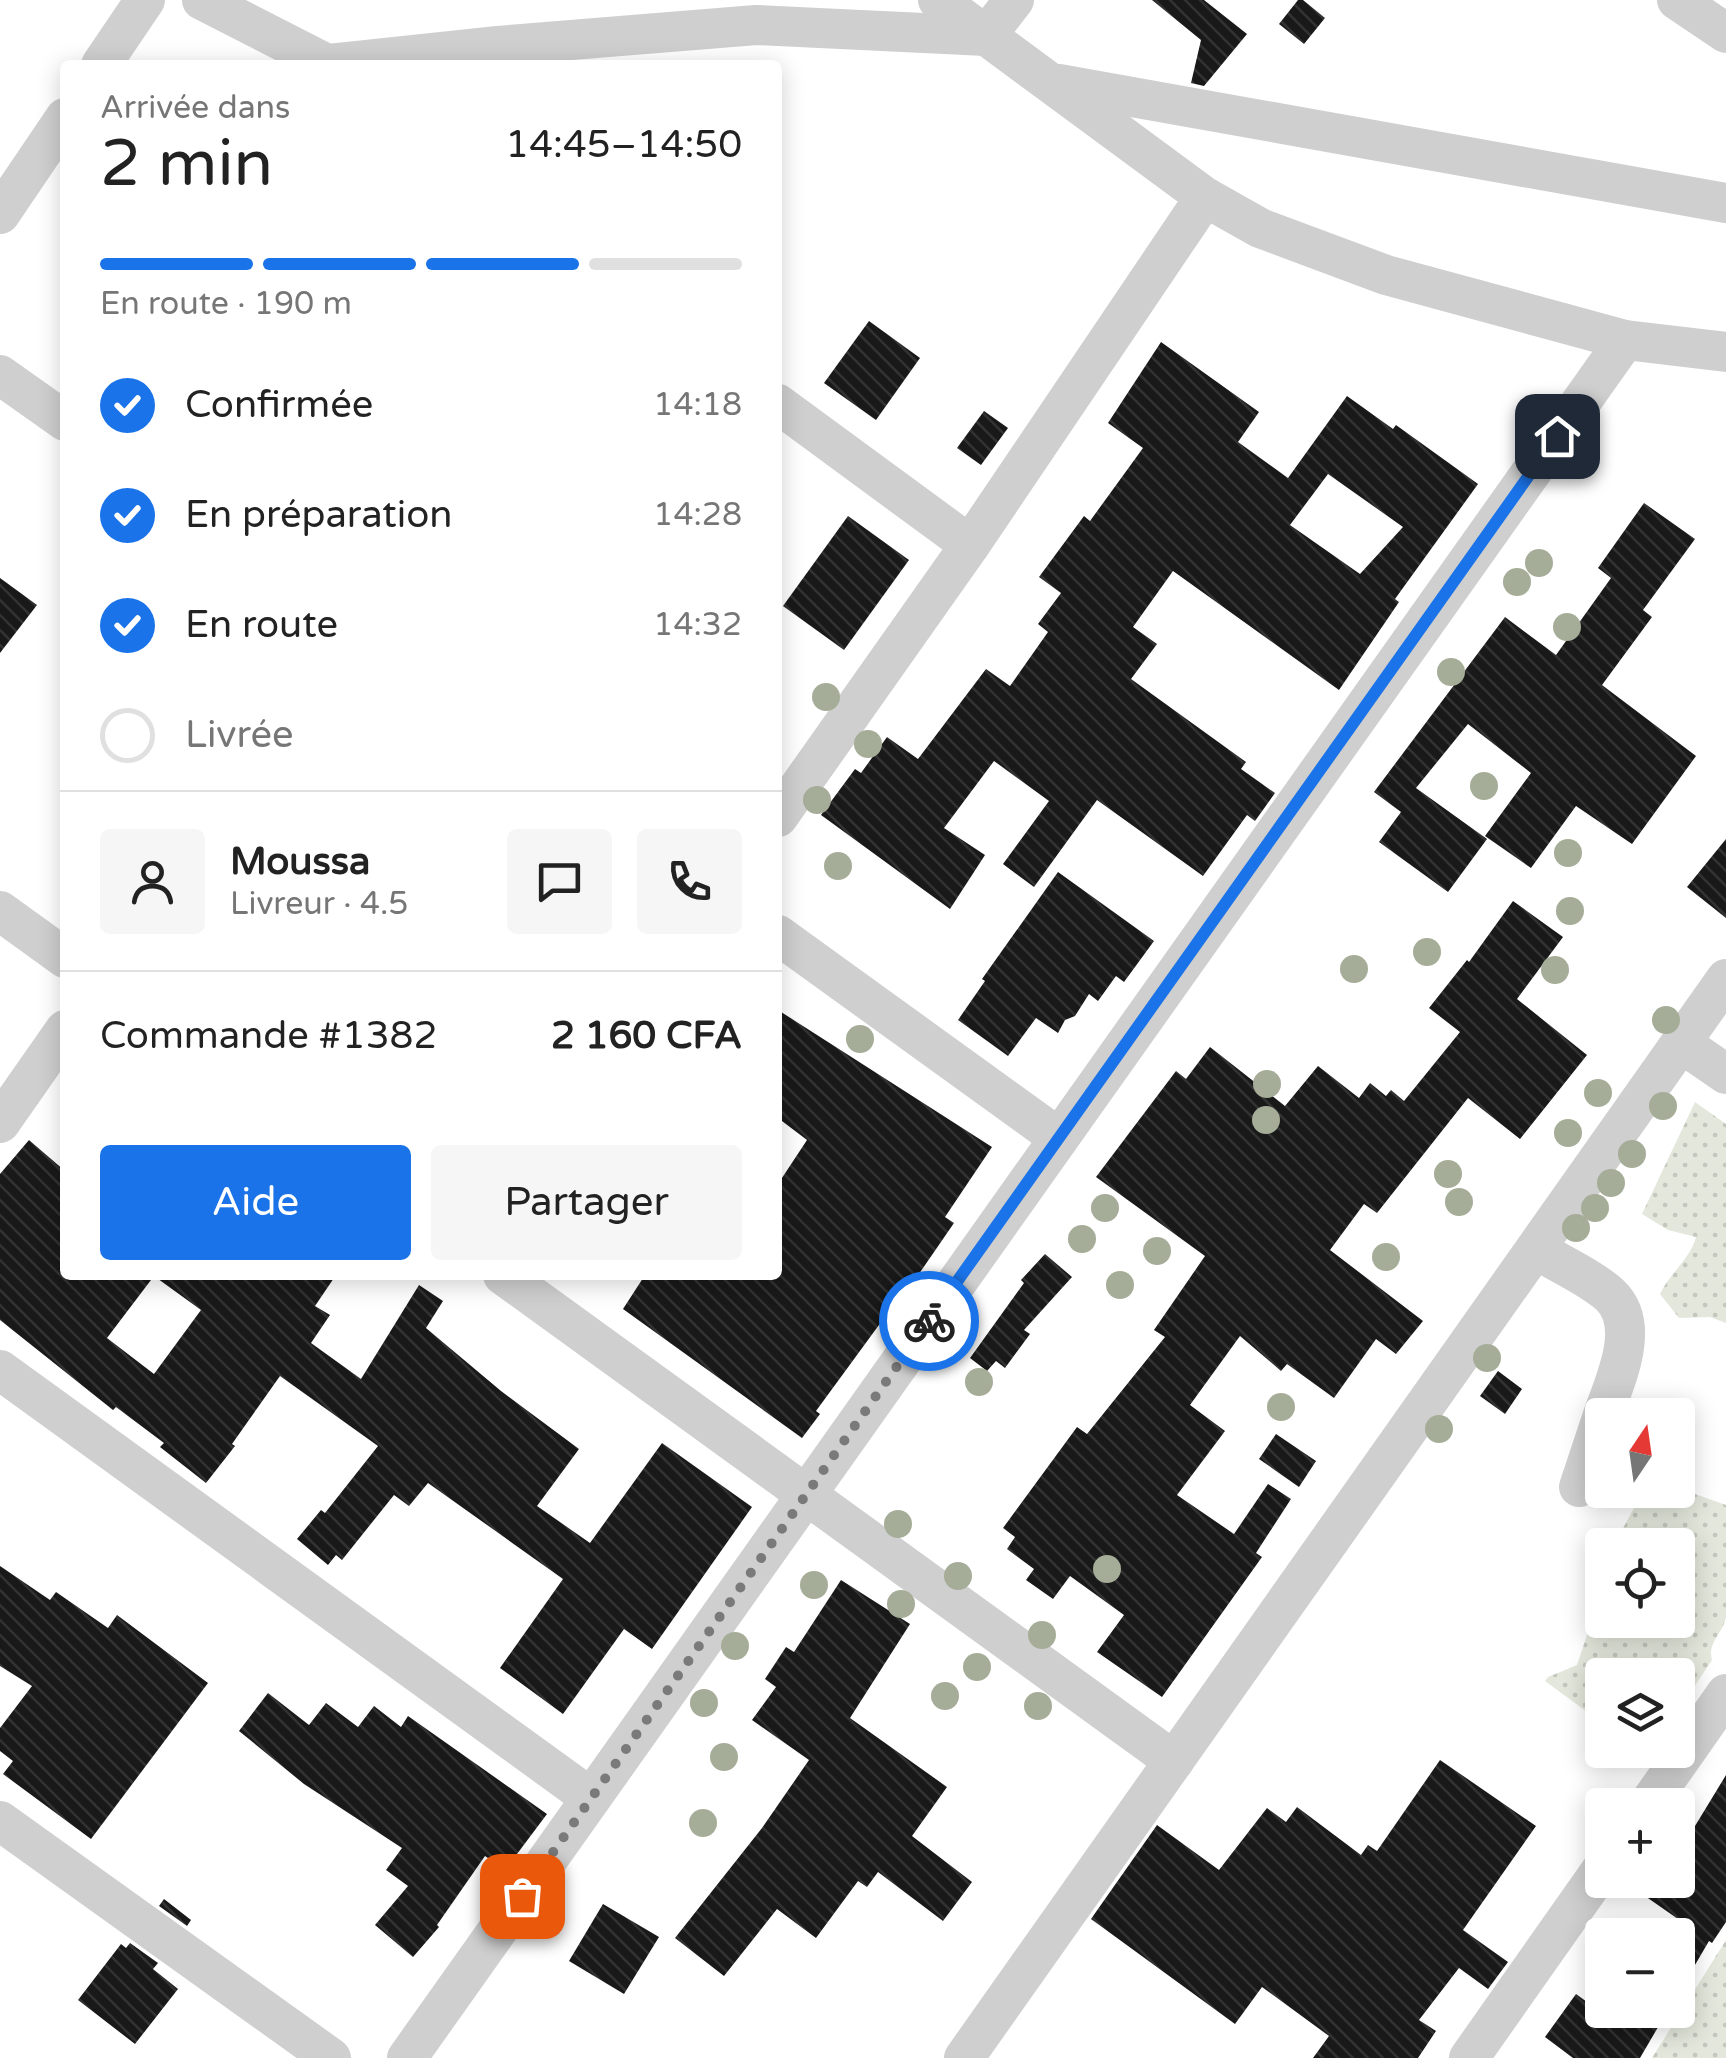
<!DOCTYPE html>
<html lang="fr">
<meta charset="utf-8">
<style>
:root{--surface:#fff;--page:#f6f6f6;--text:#222;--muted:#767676;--line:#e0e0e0;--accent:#1a73e8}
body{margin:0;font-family:"Varela Round",sans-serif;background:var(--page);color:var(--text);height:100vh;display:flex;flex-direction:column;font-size:38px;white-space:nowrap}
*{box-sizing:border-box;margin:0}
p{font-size:32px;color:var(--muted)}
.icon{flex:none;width:55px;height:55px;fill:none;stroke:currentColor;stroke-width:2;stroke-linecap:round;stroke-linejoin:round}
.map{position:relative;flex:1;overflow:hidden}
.details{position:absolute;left:60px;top:60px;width:722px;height:1220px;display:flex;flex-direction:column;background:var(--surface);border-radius:10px;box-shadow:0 5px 25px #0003}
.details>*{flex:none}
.needle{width:65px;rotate:13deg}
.controls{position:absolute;left:1585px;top:1398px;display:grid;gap:20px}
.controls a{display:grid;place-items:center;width:110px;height:110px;border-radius:10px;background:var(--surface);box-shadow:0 5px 25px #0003;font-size:50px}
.pin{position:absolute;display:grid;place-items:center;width:85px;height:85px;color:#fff;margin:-42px;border-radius:20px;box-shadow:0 5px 15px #0006}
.courier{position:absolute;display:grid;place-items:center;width:100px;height:100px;margin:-50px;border:8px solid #1a73e8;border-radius:50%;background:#fff;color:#222;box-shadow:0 2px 12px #0007}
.head em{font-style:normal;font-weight:600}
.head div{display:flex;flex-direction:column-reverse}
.head{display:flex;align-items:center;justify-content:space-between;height:170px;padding:0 40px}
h1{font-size:65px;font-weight:600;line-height:75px}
.bar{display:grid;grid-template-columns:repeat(4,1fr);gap:15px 10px;align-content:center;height:120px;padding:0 40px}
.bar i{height:12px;border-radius:8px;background:var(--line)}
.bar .on{background:var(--accent)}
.bar p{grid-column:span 4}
.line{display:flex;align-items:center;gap:25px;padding:0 40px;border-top:2px solid var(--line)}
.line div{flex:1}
.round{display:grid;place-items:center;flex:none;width:105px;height:105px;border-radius:10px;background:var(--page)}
ol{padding:0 40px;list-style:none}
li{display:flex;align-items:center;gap:30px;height:110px}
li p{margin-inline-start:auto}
li .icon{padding:10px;border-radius:50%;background:var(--accent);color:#fff;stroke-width:4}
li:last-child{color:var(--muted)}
li i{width:55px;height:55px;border:5px solid var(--line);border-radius:50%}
.button{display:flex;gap:20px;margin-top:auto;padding:20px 40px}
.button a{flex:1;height:115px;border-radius:10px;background:var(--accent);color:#fff;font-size:40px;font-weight:600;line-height:115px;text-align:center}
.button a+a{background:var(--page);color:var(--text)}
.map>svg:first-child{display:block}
.grass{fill:url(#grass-dots)}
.building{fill:url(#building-back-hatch);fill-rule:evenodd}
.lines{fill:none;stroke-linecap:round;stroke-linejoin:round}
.minor{stroke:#cfcfcf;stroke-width:40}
.tree{fill:#a5ad98}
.done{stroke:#7a7a7a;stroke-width:10;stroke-dasharray:0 18}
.route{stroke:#1a73e8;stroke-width:12}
</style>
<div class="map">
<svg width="1726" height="2058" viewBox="0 0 1726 2058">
<defs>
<pattern id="grass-dots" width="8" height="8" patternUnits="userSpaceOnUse" patternTransform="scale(2.5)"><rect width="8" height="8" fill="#e4e8dc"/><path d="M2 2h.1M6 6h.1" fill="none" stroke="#c4c7bd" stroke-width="1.8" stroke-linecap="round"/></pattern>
<pattern id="building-back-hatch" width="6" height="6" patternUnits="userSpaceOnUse" patternTransform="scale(2.5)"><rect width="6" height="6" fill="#191919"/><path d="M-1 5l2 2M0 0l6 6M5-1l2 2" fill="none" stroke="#323232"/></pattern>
</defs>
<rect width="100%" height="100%" fill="#fff"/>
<g class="grass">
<path d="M1695,1102L1726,1124V1323L1710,1317L1679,1318L1660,1294C1670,1273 1690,1259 1696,1237L1668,1230L1642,1214Z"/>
<path d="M1678,1488L1726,1505C1726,1535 1726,1590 1726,1617C1723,1634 1707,1642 1712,1660L1678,1711V1675H1602V1723L1545,1681L1548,1677L1577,1665L1592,1620L1593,1595L1602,1578V1620H1678V1545H1614L1641,1495L1647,1490Z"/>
<polygon points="1726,1940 1726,2058 1652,2058"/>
</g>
<g class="building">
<polygon points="1152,0 1204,0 1247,34 1204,86 1191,83 1201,40"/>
<polygon points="1298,0 1303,0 1325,18 1304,44 1279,24"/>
<polygon points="869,321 920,358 876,420 824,383"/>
<path d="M1161,342L1259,412L1238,442L1288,478L1347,396L1393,429L1396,425L1478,484L1395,599L1399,602L1339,690L1173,571L1133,627L1157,644L1131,679L1246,762L1241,769L1275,793L1255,821L1247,815L1203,876L1097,800L1034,887L1003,864L1049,801L994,761L944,828L985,855L950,909L821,815L855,769L861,773L887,737L918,759L986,669L1010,686L1048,632L1038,624L1061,593L1039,577L1084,516L1090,521L1143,448L1108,423ZM1328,474L1403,527L1360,574L1290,525Z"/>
<polygon points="984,411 1008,428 981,465 957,448"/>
<polygon points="1644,503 1695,539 1643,610 1652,617 1602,685 1696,756 1632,844 1576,806 1531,868 1485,836 1531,773 1468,724 1416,788 1487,839 1448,892 1379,842 1401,812 1374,792 1505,617 1556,655 1611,578 1598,568"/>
<polygon points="848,516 909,560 844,650 783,606"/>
<polygon points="0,578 37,605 0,653"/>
<polygon points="1726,839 1726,918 1687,887"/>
<polygon points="1058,872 1154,941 1124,982 1116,976 1098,1001 1089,994 1075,1016 1065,1020 1058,1033 1036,1018 1008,1056 958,1020 985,981 982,979"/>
<polygon points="1513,901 1563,937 1517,999 1587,1055 1520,1139 1468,1098 1377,1213 1364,1204 1330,1250 1423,1321 1396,1354 1376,1339 1334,1398 1287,1364 1281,1371 1240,1336 1190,1405 1225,1431 1177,1495 1234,1534 1268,1484 1291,1499 1256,1553 1262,1557 1162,1697 1097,1652 1124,1615 1070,1576 1053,1599 1026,1580 1034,1569 1007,1549 1015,1537 1003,1528 1077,1427 1087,1434 1165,1337 1154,1330 1205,1256 1096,1177 1176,1071 1186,1079 1210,1047 1285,1106 1318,1066 1359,1098 1370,1083 1386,1096 1391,1090 1404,1101 1460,1032 1429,1008 1467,960 1469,962"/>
<polygon points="778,1010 992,1147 945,1217 954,1223 890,1316 887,1314 816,1411 820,1414 802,1438 623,1309 645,1275 778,1275 778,1184 807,1140 778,1118"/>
<path d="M29,1140L65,1171V1275H336L315,1306L330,1315L311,1343L361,1379L419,1285L443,1301L426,1328L501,1391L579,1449L537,1506L590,1543L662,1443L752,1507L652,1649L624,1629L563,1714L500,1668L563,1579L428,1483L409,1506L394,1495L342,1560L336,1555L328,1565L297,1539L321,1510L325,1513L378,1446L280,1376L232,1444L235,1446L206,1483L160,1447L164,1443L116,1407L113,1410L0,1320V1174ZM154,1276L201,1310L154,1374L107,1338Z"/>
<polygon points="1045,1254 1072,1277 1024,1330 1030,1334 1005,1368 996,1361 987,1371 970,1358 1024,1283 1021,1280"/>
<polygon points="1498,1371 1522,1389 1505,1414 1480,1396"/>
<polygon points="1276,1434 1316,1461 1299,1487 1259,1459"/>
<polygon points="0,1566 50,1600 56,1592 108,1628 117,1615 208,1683 91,1839 3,1774 13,1761 0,1751 0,1728 32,1686 0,1666"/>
<polygon points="841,1580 910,1624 850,1718 947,1787 912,1836 972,1882 943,1921 878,1872 867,1887 858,1881 816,1938 777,1909 724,1976 675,1938 762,1828 809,1760 752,1720 776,1687 765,1679 786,1647 794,1652"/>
<polygon points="268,1693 309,1725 326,1703 358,1727 374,1706 401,1727 408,1716 547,1814 505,1870 485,1856 437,1925 439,1927 413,1957 375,1925 408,1886 386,1870 402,1848 304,1784 239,1731"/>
<polygon points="1440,1760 1536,1826 1463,1930 1508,1962 1488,1989 1459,1968 1419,2020 1436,2031 1418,2058 1313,2058 1329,2036 1262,1987 1235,2024 1091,1919 1157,1825 1219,1870 1267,1808 1286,1822 1297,1807 1361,1855 1368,1845 1377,1851"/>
<polygon points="1726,1775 1726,1922 1712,1943 1709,1941 1678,1994 1678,1919 1622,1880 1678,1880 1678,1854"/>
<polygon points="164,1899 191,1920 187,1926 159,1906"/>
<polygon points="603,1904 659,1937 624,1994 569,1961"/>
<polygon points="130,1943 158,1963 153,1969 178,1989 135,2044 78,2000 121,1944 126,1948"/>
<polygon points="1576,1994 1598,2010 1668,2010 1640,2058 1573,2058 1545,2037"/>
</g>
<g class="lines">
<g class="minor">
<polyline points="202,0 329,65"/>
<polyline points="938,0 1205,197 1260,228 1386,275 1625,340 1726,352"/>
<polyline points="1677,0 1726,33"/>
<polyline points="329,64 498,46 756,25 986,36 1014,0"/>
<polyline points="101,65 145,0"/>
<polyline points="1059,84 1726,203"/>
<polyline points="0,214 65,118"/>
<polyline points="0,375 65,421"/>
<polyline points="778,404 970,545"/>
<polyline points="778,817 970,545 1205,197"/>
<polyline points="0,911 65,958"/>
<polyline points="778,935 1059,1138"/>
<polyline points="1681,1043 1726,1074"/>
<polyline points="0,1123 65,1030"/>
<path d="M1536,1249C1559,1264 1590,1277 1610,1295C1642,1325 1615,1381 1603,1415"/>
<polyline points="503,1275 1174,1761"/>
<polyline points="0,1370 591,1798"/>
<polyline points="1579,1487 1602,1418"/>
<polyline points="1648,1805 1726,1694"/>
<polyline points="0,1821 331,2058"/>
<polyline points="407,2058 1625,340"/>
<polyline points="964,2058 1726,979"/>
<polyline points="1469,2058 1602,1869"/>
</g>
</g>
<g class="tree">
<circle cx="1539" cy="563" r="14"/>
<circle cx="1517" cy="582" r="14"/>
<circle cx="1567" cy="627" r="14"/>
<circle cx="1451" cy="672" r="14"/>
<circle cx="826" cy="697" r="14"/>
<circle cx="868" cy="744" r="14"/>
<circle cx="1484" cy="786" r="14"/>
<circle cx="817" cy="800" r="14"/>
<circle cx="1568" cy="853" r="14"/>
<circle cx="838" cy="866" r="14"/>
<circle cx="1570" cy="911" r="14"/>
<circle cx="1427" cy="952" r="14"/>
<circle cx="1354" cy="969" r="14"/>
<circle cx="1555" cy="970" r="14"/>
<circle cx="1666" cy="1020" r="14"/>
<circle cx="860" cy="1039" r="14"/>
<circle cx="1267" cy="1084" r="14"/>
<circle cx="1598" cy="1093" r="14"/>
<circle cx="1663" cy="1106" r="14"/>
<circle cx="1266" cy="1120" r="14"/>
<circle cx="1568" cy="1133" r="14"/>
<circle cx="1632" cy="1154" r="14"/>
<circle cx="1448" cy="1174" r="14"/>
<circle cx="1611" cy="1183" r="14"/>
<circle cx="1459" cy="1202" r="14"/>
<circle cx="1105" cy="1208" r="14"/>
<circle cx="1595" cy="1208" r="14"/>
<circle cx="1576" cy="1228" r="14"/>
<circle cx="1082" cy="1239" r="14"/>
<circle cx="1157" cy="1251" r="14"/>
<circle cx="1386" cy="1257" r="14"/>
<circle cx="1120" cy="1285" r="14"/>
<circle cx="1487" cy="1358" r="14"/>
<circle cx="979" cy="1382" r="14"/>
<circle cx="1281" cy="1407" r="14"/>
<circle cx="1439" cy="1429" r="14"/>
<circle cx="898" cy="1524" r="14"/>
<circle cx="1107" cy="1569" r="14"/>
<circle cx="958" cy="1576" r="14"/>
<circle cx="814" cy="1585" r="14"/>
<circle cx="901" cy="1604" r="14"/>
<circle cx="1042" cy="1635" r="14"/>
<circle cx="735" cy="1646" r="14"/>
<circle cx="977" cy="1667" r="14"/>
<circle cx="945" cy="1696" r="14"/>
<circle cx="704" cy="1703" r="14"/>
<circle cx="1038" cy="1706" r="14"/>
<circle cx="724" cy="1757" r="14"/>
<circle cx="703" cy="1823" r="14"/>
</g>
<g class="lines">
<polyline class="done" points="522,1896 929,1321"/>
<polyline class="route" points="929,1321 1557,436"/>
</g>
</svg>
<div class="controls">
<a><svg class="needle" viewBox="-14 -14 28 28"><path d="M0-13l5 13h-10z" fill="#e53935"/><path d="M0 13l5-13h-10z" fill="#767676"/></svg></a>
<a><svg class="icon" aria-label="locate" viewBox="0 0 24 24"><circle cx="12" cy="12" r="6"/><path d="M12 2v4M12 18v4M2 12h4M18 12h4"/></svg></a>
<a><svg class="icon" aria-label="layers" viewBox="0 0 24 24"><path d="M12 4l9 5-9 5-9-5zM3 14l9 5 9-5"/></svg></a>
<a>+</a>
<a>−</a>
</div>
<div class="pin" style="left:522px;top:1896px;background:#ea580c"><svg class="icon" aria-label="bag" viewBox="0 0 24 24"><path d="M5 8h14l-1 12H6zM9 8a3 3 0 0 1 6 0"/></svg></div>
<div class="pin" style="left:1557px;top:436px;background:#1f2937"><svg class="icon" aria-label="home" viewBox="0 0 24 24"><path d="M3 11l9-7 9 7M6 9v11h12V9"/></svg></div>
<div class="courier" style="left:929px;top:1321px"><svg class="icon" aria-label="bike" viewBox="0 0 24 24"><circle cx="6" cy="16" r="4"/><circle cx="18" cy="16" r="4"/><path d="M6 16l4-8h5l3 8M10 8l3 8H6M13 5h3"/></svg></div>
<section class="details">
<div class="head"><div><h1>2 min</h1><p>Arrivée dans</p></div><em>14:45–14:50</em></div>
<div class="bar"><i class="on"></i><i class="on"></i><i class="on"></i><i></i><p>En route · 190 m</p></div>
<ol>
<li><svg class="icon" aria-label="check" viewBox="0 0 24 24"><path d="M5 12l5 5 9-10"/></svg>Confirmée<p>14:18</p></li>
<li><svg class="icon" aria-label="check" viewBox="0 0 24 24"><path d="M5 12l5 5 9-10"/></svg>En préparation<p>14:28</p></li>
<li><svg class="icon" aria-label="check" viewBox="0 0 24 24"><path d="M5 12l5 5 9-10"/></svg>En route<p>14:32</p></li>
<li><i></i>Livrée</li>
</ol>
<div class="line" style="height:180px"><a class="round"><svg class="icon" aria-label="person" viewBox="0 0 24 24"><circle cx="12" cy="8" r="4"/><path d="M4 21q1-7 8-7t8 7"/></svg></a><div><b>Moussa</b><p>Livreur · 4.5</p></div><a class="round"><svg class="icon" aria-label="chat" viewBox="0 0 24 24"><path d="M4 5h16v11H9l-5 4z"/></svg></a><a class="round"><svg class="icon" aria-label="phone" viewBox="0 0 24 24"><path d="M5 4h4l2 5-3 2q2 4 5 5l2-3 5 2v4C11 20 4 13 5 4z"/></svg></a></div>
<div class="line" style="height:130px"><div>Commande #1382</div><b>2 160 CFA</b></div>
<div class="button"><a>Aide</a><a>Partager</a></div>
</section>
</div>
